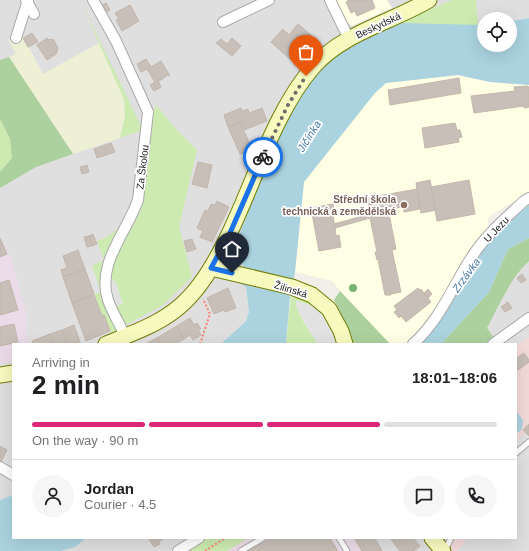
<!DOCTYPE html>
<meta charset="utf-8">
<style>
:root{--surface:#fff;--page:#f6f6f6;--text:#202124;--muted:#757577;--line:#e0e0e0;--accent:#db2777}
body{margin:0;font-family:Helvetica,sans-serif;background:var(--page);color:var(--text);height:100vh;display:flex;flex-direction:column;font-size:15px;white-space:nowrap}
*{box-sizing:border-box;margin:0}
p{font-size:13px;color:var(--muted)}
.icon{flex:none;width:22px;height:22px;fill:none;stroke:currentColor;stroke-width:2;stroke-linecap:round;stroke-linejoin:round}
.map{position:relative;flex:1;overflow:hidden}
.sheet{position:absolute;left:12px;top:343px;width:505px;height:196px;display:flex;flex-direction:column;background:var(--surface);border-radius:0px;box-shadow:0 4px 16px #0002}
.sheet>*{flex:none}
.controls{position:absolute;left:477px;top:12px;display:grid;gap:8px}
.controls a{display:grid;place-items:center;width:40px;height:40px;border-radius:50%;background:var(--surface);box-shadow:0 4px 16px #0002;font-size:20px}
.pin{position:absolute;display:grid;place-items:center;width:34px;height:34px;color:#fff;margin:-41px -17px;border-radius:50% 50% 50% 0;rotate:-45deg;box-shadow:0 0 4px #0007}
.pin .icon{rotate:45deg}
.courier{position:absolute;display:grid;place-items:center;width:40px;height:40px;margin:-20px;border:3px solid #1a73e8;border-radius:50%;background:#fff;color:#222;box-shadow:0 1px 5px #0007}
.head em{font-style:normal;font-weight:700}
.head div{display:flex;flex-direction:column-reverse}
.head{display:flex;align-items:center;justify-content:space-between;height:68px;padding:0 20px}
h1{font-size:26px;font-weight:700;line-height:30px}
.bar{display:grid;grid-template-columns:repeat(4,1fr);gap:6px 4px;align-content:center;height:48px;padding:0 20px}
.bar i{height:5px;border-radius:3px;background:var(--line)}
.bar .selected{background:var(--accent)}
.bar p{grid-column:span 4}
.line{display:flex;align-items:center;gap:10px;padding:0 20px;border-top:1px solid var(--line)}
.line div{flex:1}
.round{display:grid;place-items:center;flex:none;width:42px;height:42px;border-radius:21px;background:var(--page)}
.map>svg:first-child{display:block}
.residential{fill:#e0dfdf}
.commercial{fill:#f2dad9}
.industrial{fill:#ebdbe8}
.education{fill:#ffffe5}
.farmland{fill:#eef0d5}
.grass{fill:#cdebb0}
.forest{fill:#add19e}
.parking{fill:#e2e2e2}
.water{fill:#aad3df}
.building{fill:#c7bfb8;stroke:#c4b6ab}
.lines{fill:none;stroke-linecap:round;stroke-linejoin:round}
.lane-casing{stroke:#a9a9a9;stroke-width:7}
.street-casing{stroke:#a9a9a9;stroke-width:12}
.secondary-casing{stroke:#707d05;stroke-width:17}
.path{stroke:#fa8072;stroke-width:2;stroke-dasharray:2 2;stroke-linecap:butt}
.lane{stroke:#fff;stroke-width:5}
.street{stroke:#fff;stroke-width:10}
.secondary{stroke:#f7fabf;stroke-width:15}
.tree{fill:#74b475}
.done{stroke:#6b6a68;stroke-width:4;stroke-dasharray:0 7.2}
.route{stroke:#1a73e8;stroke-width:5}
.education-dot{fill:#8d6e63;stroke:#fff;stroke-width:1.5}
.labels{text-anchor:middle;stroke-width:3.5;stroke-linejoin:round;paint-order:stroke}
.street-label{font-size:10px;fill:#222;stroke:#fff}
.education-label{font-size:10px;font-weight:bold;fill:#785e54;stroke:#fff;text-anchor:end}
.water-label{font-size:11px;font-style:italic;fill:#4a7aab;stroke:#fff}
</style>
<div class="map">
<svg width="529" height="551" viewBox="0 0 529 551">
<rect width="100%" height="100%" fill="#f2efe9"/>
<g class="residential">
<polygon points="0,0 529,0 529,18 510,21 510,19 484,19 484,25 478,26 289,117 263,173 234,249 244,267 241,284 246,287 249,312 246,321 221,344 13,344 13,495 0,500 0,172 2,172 10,139 0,119"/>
<polygon points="529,238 529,551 382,551 375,538 516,538 516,344 441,344 489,292"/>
<polygon points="86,538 207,538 187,551 61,551 75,547"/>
</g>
<g class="commercial">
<polygon points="529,337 529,456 516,468 516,346"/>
<polygon points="441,538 467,538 465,543 456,551 451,551"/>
</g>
<g class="industrial">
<polygon points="0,238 5,245 12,260 26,312 26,331 30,344 13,344 13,362 0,364"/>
<polygon points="207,538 375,538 382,551 187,551"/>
</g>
<g class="education">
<polygon points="336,0 387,0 392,8 352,26 348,23"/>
<polygon points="458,75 490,82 529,85 529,192 491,215 488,218 487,233 443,302 410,344 390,344 341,292 332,281 295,272 304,182 375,93 386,83"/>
</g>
<polygon class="farmland" points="24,38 43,74 99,43 124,99 125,116 120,138 73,154 9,57 16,54 8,39"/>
<g class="grass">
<polygon points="80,0 143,130 120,138 125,116 124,99"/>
<polygon points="452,0 476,0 478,26 399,23"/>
<path d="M156,105L175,128L197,150L179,227L192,277L163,305L111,333L104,315L102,316L85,269L104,260L97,241C112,237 123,224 131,211L139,215L151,120Z"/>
<polygon points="0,119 10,139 12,158 0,172"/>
<path d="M291,293L314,304L313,306L297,301C295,313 312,334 318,344H286Z"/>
<polygon points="207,538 248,538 227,551 187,551"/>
</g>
<g class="forest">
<polygon points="9,57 73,154 36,167 0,188 0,172 12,158 10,139 0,119 0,60"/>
<path d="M529,238V261C510,278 499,306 487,328L496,341L491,344H441L489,292L508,249Z"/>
<polygon points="340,291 390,344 353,344 349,330 334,300"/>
</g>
<g class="parking">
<polygon points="92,266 101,292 94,294 85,269"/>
<polygon points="115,280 123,304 116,306 108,282"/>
<polygon points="296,301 313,306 314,304 325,315 330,322 338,344 318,344 307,327 296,306"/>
<polygon points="526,433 529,436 529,456 516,468 516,441"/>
</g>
<g class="water">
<polygon points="529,18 529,85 490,82 458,75 386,83 375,93 304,182 295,272 290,296 286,344 221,344 246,321 249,312 246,287 241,284 244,267 234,249 263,173 289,117 304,89 317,72 333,57 356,42 399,23 484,25 484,45 510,45 510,21"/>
<polygon points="529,205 529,238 508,249 489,292 441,344 417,344 490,237 523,209"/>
<polygon points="516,411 523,420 522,429 516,434"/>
<polygon points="13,495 13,538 86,538 75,547 61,551 0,551 0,500"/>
</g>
<g class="building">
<polygon points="348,0 372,0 375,8 357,16 355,11 351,13 346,2 348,1"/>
<polygon points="106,3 110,10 105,13 101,6"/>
<polygon points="130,5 139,21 122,31 116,20 119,19 115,13"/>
<polygon points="298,24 312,36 291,60 271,42 283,29 289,35"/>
<polygon points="32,33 38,42 28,47 23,38"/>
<polygon points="47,38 49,40 51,39 54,40 58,48 56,54 47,60 37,45"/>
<polygon points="232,38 241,46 232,56 216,43 221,39 227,44"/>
<polygon points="146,59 151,67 161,61 170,76 168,75 163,78 163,79 158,81 161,87 154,91 150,85 155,82 147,69 141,72 137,64"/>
<polygon points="459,78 461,93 390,105 388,90"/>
<polygon points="528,86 529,89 529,107 524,108 524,106 474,113 471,96 515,91 514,87"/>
<polygon points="241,108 242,111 248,109 249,113 262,108 267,121 244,130 240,122 228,127 224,115"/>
<polygon points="240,122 252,149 240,154 228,127"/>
<polygon points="455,123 457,130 460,130 462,137 458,138 459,142 425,148 422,128"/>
<polygon points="111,143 115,152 97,158 94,149"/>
<polygon points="198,162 212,165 207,188 192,184"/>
<polygon points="87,165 89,172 82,174 80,167"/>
<polygon points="430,180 436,210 421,213 416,183"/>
<polygon points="469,180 475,214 437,221 431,187"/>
<polygon points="417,189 420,209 404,212 403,207 388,209 396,249 392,250 401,292 391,294 391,295 385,295 378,259 377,260 375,252 377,252 370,218 335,228 334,224 370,214 367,198"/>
<polygon points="217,201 229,207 212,242 200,237 203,231 197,228 205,210 208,211 211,204 215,205"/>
<polygon points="333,204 335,216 333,216 335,228 336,236 339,235 341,247 319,251 311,208"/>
<polygon points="93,234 97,244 92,246 89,236"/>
<polygon points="89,236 92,246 87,247 84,237"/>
<polygon points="0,238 7,254 0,257"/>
<polygon points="192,239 196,249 187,252 184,241"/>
<polygon points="78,250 85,269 63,277 61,270 67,268 63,256"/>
<polygon points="85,269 94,294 72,303 63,277"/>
<polygon points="522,274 526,280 521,283 517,278"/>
<polygon points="9,280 18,310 0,315 0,283"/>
<polygon points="228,288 236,308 225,312 224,310 214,314 207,298"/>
<polygon points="418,288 420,290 421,289 431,302 406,322 401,316 399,318 394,312 397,310 394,306"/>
<polygon points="428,289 432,294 428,298 424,293"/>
<polygon points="94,295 102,316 104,315 110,331 86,341 72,303"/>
<polygon points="508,302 512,308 505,312 501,307"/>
<polygon points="190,318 194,325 197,323 201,329 198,330 201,335 193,340 190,335 184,339 177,326"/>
<polygon points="14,324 18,342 0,346 0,327"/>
<polygon points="74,325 80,342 68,344 62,330"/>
<polygon points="177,326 184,339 175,344 161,344 157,338"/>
<polygon points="62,330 68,344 54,344 50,334"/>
<polygon points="50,334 54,344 33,344 32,341"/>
<polygon points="157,338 161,344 148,344 147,343"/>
<polygon points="524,353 529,360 529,362 518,370 516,368 516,359"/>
<polygon points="529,424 529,436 523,430"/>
<polygon points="0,446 7,450 1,462 0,462"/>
<polygon points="151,538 164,538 159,542 160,544 154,547 149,539"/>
<polygon points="271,538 330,538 338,551 248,551"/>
<polygon points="354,538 375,538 382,551 362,551"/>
<polygon points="390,538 407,538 396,546"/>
<polygon points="407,538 413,538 420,546 414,551 400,551 396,546"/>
</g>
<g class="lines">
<defs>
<g id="lane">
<polyline points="516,453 529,442"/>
<polyline points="339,538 347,551"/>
<polyline points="447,546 451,538"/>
<polyline points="241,551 263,538"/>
</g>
<g id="street">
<polyline points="26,0 34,14"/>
<path d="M93,0L116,41L148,112L138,200C127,232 96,264 108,300C112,312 120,324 125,336"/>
<polyline points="330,0 349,39"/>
<polyline points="223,22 269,0"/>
<polyline points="16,38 28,0"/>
<path d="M413,344C441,319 453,285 473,255C487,234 506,218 524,201L529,198"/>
<polyline points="493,344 529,318"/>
<polyline points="0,467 13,475"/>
<polyline points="178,551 199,538"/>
</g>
<g id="secondary">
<polyline points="211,268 292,287 312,295 329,309 341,331 345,344"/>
<path d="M106,344C130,334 158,325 179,307C197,292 209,273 220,252C252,194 270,116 314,66C343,33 392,22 429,0"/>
<polyline points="0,375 13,373"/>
<polyline points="432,538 443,551"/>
</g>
</defs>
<use href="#lane" class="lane-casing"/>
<use href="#street" class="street-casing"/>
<use href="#secondary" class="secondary-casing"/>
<g class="path">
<polyline points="200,344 210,314 203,299"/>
<polyline points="205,551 225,538"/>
</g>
<use href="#lane" class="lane"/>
<use href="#street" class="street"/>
<use href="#secondary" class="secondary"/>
</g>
<circle class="tree" cx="353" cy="288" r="4"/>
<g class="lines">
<polyline class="done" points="263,157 288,105 306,76"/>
<polyline class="route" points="232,273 211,268 230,233 263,157"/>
</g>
<circle class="education-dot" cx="404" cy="205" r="4"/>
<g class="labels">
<g class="street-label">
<text transform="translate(378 25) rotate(-25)" y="4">Beskydská</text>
<text transform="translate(142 167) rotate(-83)" y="4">Za Školou</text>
<text transform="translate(496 229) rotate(-46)" y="4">U Jezu</text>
<text transform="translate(291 289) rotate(17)" y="4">Žilinská</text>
</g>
<g class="education-label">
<text x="396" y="203">Střední škola<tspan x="396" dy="12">technická a zemědělská</tspan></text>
</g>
<g class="water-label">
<text transform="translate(309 136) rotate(-58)" y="4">Jičínka</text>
<text transform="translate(466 275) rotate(-54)" y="4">Zrzávka</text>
</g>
</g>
</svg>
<div class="controls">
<a><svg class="icon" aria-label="locate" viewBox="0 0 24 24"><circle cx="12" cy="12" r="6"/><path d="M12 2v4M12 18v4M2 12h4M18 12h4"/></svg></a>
</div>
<div class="pin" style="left:306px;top:76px;background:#ea580c"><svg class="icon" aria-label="bag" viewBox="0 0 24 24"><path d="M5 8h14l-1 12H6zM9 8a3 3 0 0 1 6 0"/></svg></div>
<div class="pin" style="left:232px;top:273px;background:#1f2937"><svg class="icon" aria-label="home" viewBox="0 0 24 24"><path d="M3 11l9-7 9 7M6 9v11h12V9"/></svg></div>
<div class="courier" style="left:263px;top:157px"><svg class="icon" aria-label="bike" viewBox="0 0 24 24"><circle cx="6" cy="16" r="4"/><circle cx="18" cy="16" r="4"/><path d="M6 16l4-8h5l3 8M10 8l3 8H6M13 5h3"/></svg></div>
<section class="sheet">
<div class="head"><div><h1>2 min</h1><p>Arriving in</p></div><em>18:01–18:06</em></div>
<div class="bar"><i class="selected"></i><i class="selected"></i><i class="selected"></i><i></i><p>On the way · 90 m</p></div>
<div class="line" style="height:72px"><a class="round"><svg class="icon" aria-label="person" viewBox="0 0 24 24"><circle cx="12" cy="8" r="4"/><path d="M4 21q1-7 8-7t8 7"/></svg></a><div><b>Jordan</b><p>Courier · 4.5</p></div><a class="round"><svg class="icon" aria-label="chat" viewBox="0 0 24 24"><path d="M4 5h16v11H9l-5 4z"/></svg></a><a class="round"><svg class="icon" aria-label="phone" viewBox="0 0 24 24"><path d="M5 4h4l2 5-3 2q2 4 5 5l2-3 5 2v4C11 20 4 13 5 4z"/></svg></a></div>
</section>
</div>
